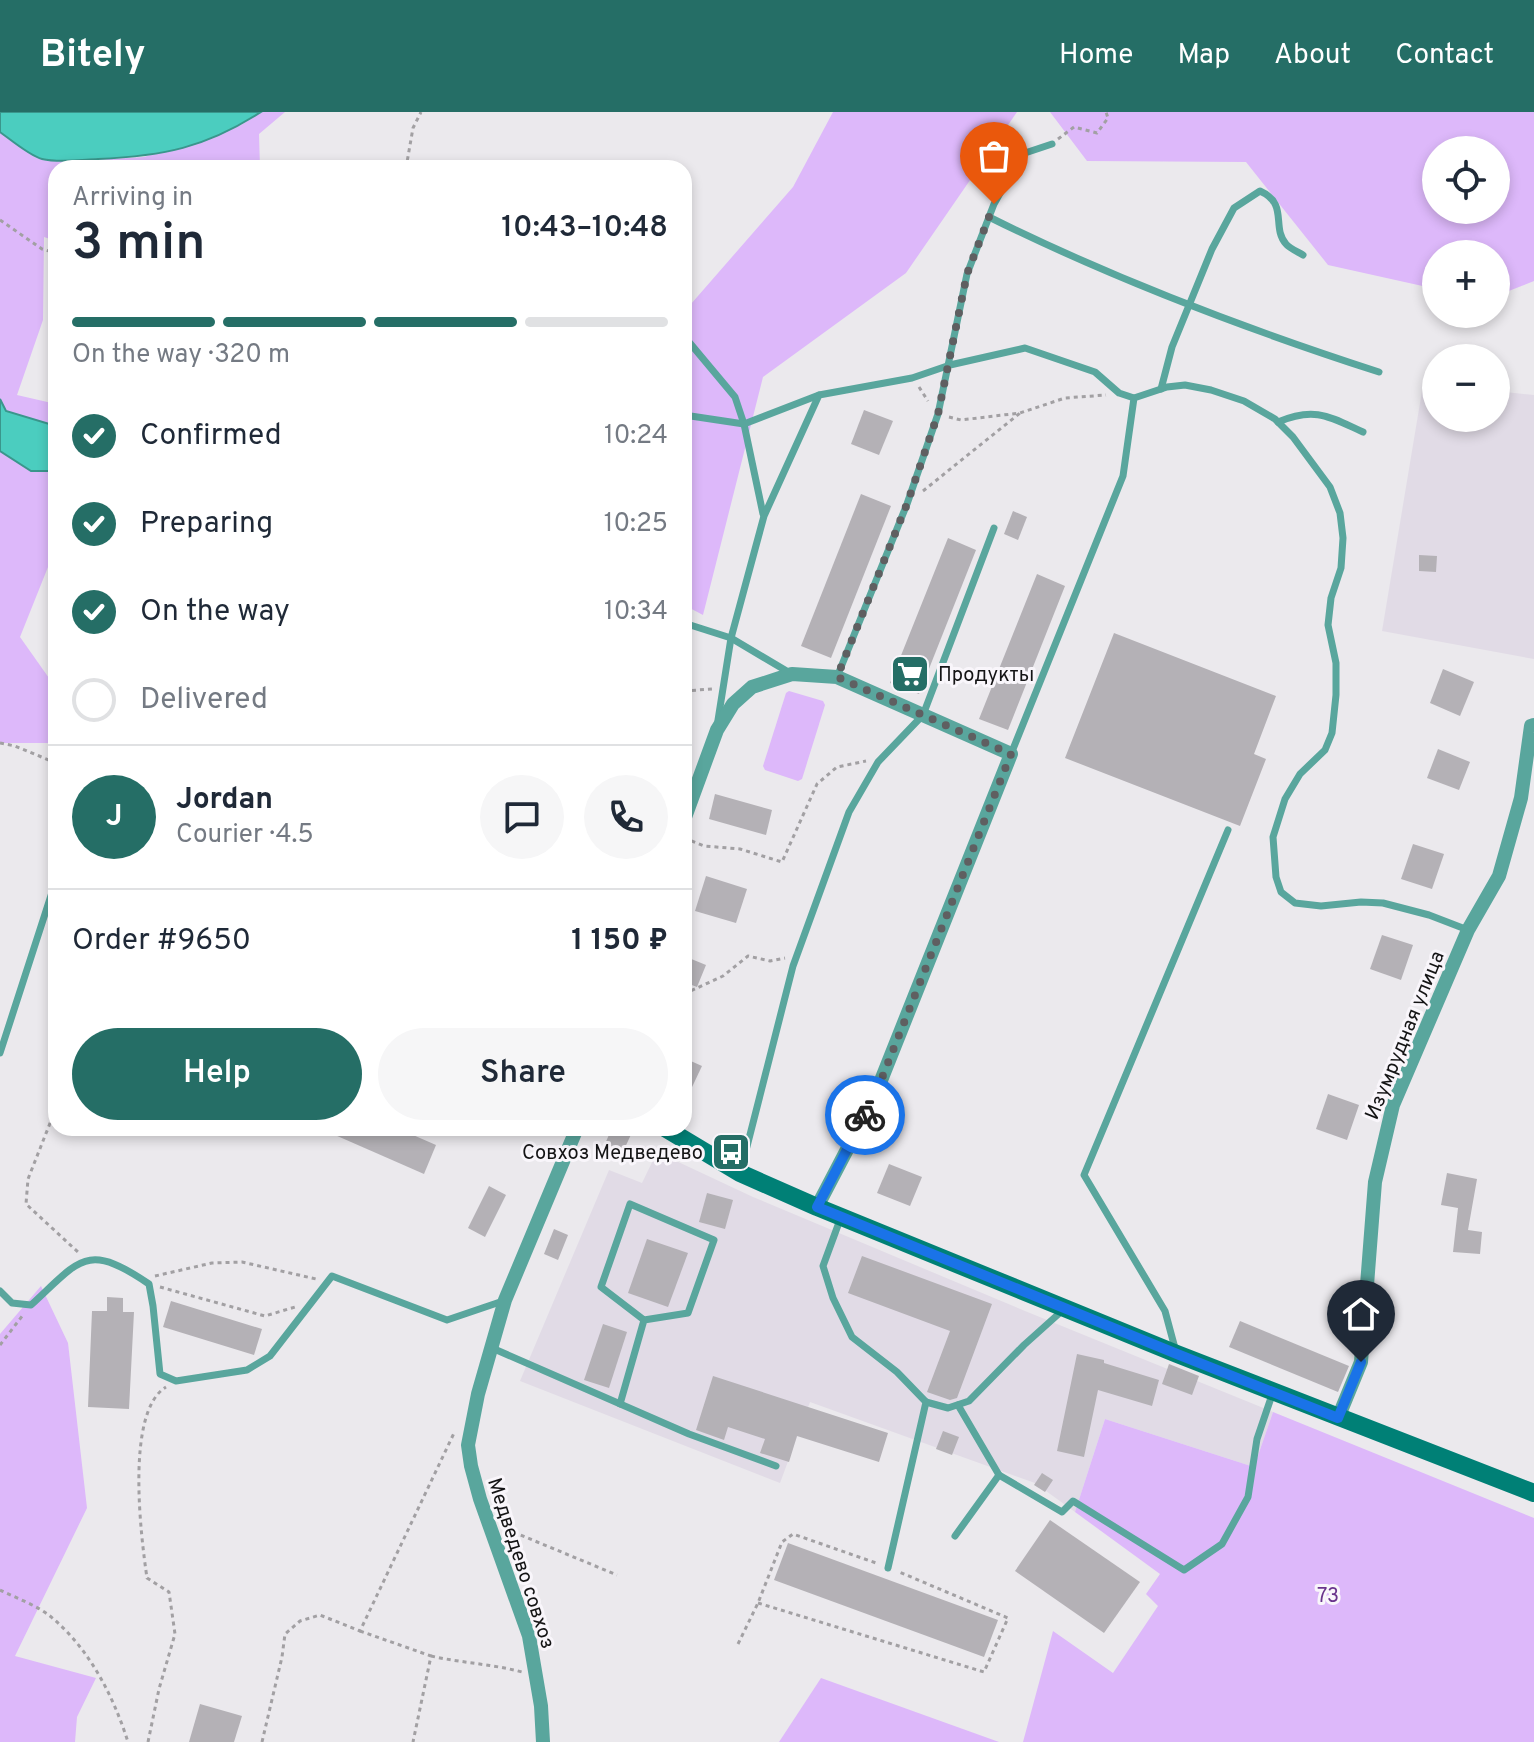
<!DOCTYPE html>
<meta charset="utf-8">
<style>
:root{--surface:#fff;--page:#f6f6f7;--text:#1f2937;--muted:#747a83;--line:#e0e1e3;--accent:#256e66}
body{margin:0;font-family:Overpass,sans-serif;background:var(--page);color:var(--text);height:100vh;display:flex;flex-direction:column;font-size:30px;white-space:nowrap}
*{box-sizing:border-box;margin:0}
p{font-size:26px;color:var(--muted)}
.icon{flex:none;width:44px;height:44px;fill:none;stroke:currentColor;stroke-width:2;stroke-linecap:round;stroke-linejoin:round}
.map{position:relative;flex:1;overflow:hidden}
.panel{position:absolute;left:48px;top:48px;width:644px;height:976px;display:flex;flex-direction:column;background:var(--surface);border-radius:24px;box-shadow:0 4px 12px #0003}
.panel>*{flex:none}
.fabs{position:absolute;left:1422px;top:24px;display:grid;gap:16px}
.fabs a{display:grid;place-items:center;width:88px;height:88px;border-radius:50%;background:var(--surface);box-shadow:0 4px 12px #0003;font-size:40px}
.pin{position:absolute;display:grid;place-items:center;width:68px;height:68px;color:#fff;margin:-82px -34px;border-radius:50% 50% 50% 0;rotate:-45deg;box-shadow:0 0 8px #0007}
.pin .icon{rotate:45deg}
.courier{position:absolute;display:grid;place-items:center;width:80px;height:80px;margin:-40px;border:6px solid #1a73e8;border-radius:50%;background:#fff;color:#222;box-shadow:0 2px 10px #0007}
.head em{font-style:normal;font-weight:600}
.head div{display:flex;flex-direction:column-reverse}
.head{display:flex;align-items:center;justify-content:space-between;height:136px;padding:0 24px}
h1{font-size:52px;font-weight:600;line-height:60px}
.bar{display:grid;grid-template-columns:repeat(4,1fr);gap:12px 8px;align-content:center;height:96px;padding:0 24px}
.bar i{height:10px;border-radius:6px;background:var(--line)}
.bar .current{background:var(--accent)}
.bar p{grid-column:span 4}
.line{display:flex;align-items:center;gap:20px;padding:0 24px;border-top:2px solid var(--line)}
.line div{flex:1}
.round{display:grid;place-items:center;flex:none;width:84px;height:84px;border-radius:42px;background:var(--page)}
ol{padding:0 24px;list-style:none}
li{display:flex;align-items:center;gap:24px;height:88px}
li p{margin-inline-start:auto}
li .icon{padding:8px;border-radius:50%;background:var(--accent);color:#fff;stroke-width:4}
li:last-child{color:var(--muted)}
li i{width:44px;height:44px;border:4px solid var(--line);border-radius:50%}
.button{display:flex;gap:16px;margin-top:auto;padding:16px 24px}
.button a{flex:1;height:92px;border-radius:48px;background:var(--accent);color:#fff;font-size:32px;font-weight:600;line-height:92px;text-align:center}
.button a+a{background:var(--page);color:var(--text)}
header{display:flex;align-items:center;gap:48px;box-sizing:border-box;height:112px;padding:0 40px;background:var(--accent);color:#fff}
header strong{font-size:38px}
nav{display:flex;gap:44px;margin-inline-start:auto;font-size:28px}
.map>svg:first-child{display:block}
.built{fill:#e1dbe6}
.green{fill:#ddb8fa;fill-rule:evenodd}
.water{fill:#4bcdbf;stroke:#3a968c;stroke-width:2}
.building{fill:#b4b1b6}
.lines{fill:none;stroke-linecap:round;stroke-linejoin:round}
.path{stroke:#a2a0a3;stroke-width:3;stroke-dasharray:4 4;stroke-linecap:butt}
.lane{stroke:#59a69d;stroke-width:7}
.street{stroke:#59a69d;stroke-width:14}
.secondary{stroke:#008076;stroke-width:18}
.done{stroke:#5f5f61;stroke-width:8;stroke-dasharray:0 14.4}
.route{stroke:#1a73e8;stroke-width:10}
.labels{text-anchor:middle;stroke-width:6;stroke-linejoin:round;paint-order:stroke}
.poi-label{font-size:20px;fill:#141415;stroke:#f9f6fb;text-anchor:start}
.street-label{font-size:20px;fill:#141415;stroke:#f9f6fb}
.park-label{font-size:20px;fill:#6a348c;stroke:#f9f6fb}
</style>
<header>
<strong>Bitely</strong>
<nav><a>Home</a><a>Map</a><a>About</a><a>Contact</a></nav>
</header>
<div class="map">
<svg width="1534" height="1630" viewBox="0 0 1534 1630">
<rect width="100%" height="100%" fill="#ebe9ed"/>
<g class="built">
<polygon points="1423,273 1436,274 1436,306 1496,306 1496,279 1534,283 1534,547 1382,519"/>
<polygon points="657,1040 753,1085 1025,1199 1273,1300 1254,1355 1105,1307 1075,1400 1035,1371 810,1290 780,1371 520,1269 609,1058 642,1071"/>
</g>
<g class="green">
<polygon points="261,0 285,0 259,22 260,56 56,56 56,129 44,125 43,208 17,283 56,292 56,435 20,525 56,576 56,631 0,631 0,20 40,46 74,49 144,45 241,13"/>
<polygon points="833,0 1017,0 906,161 763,265 703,503 684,493 684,200 793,75"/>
<path d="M1050,0H1534V169L1496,184V142H1436V177L1328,153L1246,50L1087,49ZM1436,38H1496V98H1436Z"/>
<polygon points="789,579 823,589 825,593 802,667 798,669 765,658 763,654 786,581"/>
<polygon points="41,1174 68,1231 87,1396 15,1544 96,1566 77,1605 75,1630 0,1630 0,1222"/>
<polygon points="1273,1300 1534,1406 1534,1630 1023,1630 1053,1519 1113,1561 1158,1494 1146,1482 1160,1462 1075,1400 1105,1307 1254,1355"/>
<polygon points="821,1566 999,1630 779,1630"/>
</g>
<g class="water">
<path d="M0,0H261C205,36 163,44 98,47C80,48 59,51 42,47C30,44 11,28 0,20Z"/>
<polygon points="0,287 6,299 56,314 56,359 31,359 0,339"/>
</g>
<g class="building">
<polygon points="864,298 893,309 879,343 851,332"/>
<polygon points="861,382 891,394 831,546 801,534"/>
<polygon points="1013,399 1027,405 1018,428 1004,422"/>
<polygon points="948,426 976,438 919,582 890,571"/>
<polygon points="1419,443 1437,444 1436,460 1419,459"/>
<polygon points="1037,462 1065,474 1008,618 979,607"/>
<polygon points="1114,521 1276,584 1254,642 1266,647 1240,714 1065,646"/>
<polygon points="1443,557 1474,570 1460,604 1430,591"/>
<polygon points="1438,637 1470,650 1459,678 1427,666"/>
<polygon points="715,682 772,698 766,723 709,707"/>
<polygon points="1413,732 1444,742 1432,777 1401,767"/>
<polygon points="706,764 747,777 736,811 695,799"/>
<polygon points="1382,823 1413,833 1401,868 1370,857"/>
<polygon points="684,844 706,853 697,875 684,870"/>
<polygon points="684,946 702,954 684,992"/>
<polygon points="1328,982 1359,993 1347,1028 1316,1017"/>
<polygon points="319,1016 397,1016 436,1033 424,1062"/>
<polygon points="612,1016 634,1016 622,1042 604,1034"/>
<polygon points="889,1052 922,1065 910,1094 877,1081"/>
<polygon points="1447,1061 1477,1067 1468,1118 1482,1120 1480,1142 1453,1140 1458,1096 1441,1093"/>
<polygon points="489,1074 506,1083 485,1125 468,1116"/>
<polygon points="707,1081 733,1088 725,1117 699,1110"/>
<polygon points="554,1117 568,1123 558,1148 544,1142"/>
<polygon points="647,1127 688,1141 668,1195 628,1181"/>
<polygon points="862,1144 992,1192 957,1286 950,1288 927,1280 950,1219 848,1181"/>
<polygon points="107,1185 123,1186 123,1200 134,1200 129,1297 88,1295 92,1199 107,1199"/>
<polygon points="171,1189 262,1217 254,1243 163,1215"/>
<polygon points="1240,1209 1349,1254 1338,1280 1229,1235"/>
<polygon points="603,1212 627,1220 609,1276 584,1268"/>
<polygon points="1077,1242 1104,1248 1104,1251 1159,1268 1152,1294 1098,1278 1084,1345 1057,1339"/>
<polygon points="1169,1252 1199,1264 1192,1283 1162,1272"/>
<polygon points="713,1264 888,1321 879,1350 797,1324 789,1350 760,1341 765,1327 728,1315 724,1328 696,1318"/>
<polygon points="943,1319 959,1325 952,1343 936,1337"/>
<polygon points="1042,1361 1053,1368 1045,1380 1034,1373"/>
<polygon points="1050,1408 1140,1470 1104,1521 1015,1459"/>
<polygon points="788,1431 998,1508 984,1545 774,1468"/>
<polygon points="200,1592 242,1604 234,1630 189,1630"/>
</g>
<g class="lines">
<g class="path">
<polyline points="1058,27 1074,15 1097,21 1108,6 1106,0"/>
<polyline points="406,56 413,16 421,0"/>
<polyline points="0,108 42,137 56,141"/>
<polyline points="919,275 928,289"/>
<polyline points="949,305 961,308 1020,301 1065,286 1106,283"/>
<polyline points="923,379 1020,301"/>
<polyline points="684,579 712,577"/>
<polyline points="0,631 15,634 56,651"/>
<polyline points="684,726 704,734 740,737 782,750 817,672 837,655 866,649"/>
<polyline points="684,882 723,864 748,844 770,849 785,846"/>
<polyline points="56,996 28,1067 26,1092 79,1141"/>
<polyline points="155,1164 212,1151 242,1150 316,1167"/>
<polyline points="160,1175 265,1204 295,1195"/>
<polyline points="0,1233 23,1203"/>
<polyline points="506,1417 617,1463"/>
<path d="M0,1478C16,1486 36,1493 50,1504C89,1536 113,1583 128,1630"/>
<polyline points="758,1491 984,1560 1008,1506 897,1459"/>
<polyline points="360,1519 431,1544 413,1630"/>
<polyline points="738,1532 758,1491 782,1430 793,1422 879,1452"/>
<path d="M431,1544C462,1551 492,1552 522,1560"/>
<path d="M148,1630L159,1577L175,1522L169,1480L147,1466C141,1425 125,1300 166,1275"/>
<polyline points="262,1630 282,1545 285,1522 300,1509 320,1503 360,1519 455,1319"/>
</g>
<g class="lane">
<path d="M989,105C1114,167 1246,217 1379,260"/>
<polyline points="684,224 735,285 744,312 763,402"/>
<path d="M1161,277L1172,235L1212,137L1234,96L1260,79C1289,92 1271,115 1286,132C1289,136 1298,140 1303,143"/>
<polyline points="684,303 744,312 819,283"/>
<path d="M1278,310C1315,294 1330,305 1363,320"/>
<polyline points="684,511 731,526 790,561"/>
<polyline points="837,565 907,392 938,302 967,162 994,92 1022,42 1052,32"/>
<polyline points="718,608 731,526 764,404 819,283 912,266 950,253 1025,236 1095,260 1119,281 1134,286"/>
<polyline points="1011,642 1123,364 1134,286 1167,275 1185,273 1211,278 1244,289 1275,307 1293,325 1330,375 1340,401 1343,426 1341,456 1331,486 1328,513 1336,551 1336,583 1332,621 1325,638 1300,662 1285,687 1273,725 1276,765 1281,780 1295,791 1321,794 1361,790 1383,791 1429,803 1468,818"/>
<polyline points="0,941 56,768"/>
<polyline points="741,1058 793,854 849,700 878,650 923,603 994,416"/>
<polyline points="841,1105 823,1154 833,1186 852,1225 897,1260 926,1290 888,1456"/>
<path d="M0,1179L12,1191L31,1193C80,1148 86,1129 149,1172L153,1194L160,1262L176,1269L247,1258L270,1244L332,1164L447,1208L503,1189"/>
<polyline points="492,1236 689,1322 776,1354"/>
<polyline points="1176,1240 1165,1199 1084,1063 1228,718"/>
<polyline points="926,1290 948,1296 969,1289 1024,1233 1063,1198"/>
<polyline points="620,1292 644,1208 688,1201 714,1128 630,1092 601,1175 644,1208"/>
<polyline points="958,1293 999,1363"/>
<polyline points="955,1424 999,1363 1062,1400 1073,1389 1184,1458 1222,1432 1248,1385 1257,1327 1273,1280"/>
</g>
<g class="street">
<polyline points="684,708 717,618 733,592 752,575 792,562 837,565 1011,642 874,986 817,1095"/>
<polyline points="1338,1306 1361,1250 1375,1070 1393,993 1468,818 1499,764 1521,686 1531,614 1534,613"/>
<polyline points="543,1630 541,1594 529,1524 480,1387 471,1354 468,1333 478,1282 505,1188 577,1016"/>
</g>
<polyline class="secondary" points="665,1016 740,1061 817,1095 1177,1242 1534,1381"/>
</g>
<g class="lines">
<polyline class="done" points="865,1003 874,986 1011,642 837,565 907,392 938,302 967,162 994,92"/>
<polyline class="route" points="865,1003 817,1095 1177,1242 1338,1306 1361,1250"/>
</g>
<defs>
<symbol id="supermarket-square" viewBox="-11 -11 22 22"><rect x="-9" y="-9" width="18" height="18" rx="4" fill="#256e66" stroke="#f9f6fb"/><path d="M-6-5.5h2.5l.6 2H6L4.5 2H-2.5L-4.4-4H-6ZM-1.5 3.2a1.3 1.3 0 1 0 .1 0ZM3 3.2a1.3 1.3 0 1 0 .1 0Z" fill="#fff"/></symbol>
<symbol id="bus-square" viewBox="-11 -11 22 22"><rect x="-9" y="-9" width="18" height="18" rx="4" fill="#256e66" stroke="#f9f6fb"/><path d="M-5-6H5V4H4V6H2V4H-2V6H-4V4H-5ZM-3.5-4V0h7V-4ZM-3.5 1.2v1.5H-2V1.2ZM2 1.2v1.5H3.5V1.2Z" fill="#fff"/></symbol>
</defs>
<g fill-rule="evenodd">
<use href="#supermarket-square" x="888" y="540" width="44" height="44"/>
<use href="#bus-square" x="709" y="1018" width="44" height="44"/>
</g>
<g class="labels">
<g class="poi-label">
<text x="938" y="569">Продукты</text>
<text x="703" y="1047" text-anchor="end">Совхоз Медведево</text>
</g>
<g class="street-label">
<text transform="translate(1404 923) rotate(-68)" y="7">Изумрудная улица</text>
<text transform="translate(522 1451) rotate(72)" y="7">Медведево совхоз</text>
</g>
<g class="park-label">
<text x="1328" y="1490">73</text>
</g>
</g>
</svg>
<div class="fabs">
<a><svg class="icon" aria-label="locate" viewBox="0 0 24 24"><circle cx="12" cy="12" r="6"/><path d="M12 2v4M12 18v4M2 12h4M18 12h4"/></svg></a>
<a>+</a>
<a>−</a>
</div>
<div class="pin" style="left:994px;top:92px;background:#ea580c"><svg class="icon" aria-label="bag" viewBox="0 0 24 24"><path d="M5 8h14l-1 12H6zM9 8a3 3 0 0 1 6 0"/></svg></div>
<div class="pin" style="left:1361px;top:1250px;background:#1f2937"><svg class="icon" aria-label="home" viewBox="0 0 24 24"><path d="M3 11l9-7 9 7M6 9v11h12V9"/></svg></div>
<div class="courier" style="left:865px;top:1003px"><svg class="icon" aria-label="bike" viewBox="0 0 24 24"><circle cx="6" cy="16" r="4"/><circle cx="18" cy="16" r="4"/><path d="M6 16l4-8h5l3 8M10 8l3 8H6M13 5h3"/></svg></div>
<section class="panel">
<div class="head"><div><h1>3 min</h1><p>Arriving in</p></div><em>10:43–10:48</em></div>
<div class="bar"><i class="current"></i><i class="current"></i><i class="current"></i><i></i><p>On the way · 320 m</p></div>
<ol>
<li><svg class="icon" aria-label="check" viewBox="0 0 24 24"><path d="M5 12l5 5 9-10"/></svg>Confirmed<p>10:24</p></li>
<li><svg class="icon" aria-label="check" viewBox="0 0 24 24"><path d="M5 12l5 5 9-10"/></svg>Preparing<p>10:25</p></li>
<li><svg class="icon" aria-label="check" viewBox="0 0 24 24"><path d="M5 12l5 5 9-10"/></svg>On the way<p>10:34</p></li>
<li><i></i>Delivered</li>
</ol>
<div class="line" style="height:144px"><b class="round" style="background:var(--accent);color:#fff">J</b><div><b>Jordan</b><p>Courier · 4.5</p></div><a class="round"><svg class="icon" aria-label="chat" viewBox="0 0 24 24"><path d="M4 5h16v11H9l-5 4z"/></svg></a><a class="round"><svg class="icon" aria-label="phone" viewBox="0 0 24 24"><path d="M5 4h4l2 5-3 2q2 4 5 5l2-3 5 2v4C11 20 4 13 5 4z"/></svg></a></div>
<div class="line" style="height:104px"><div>Order #9650</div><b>1 150 ₽</b></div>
<div class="button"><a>Help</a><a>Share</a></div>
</section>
</div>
